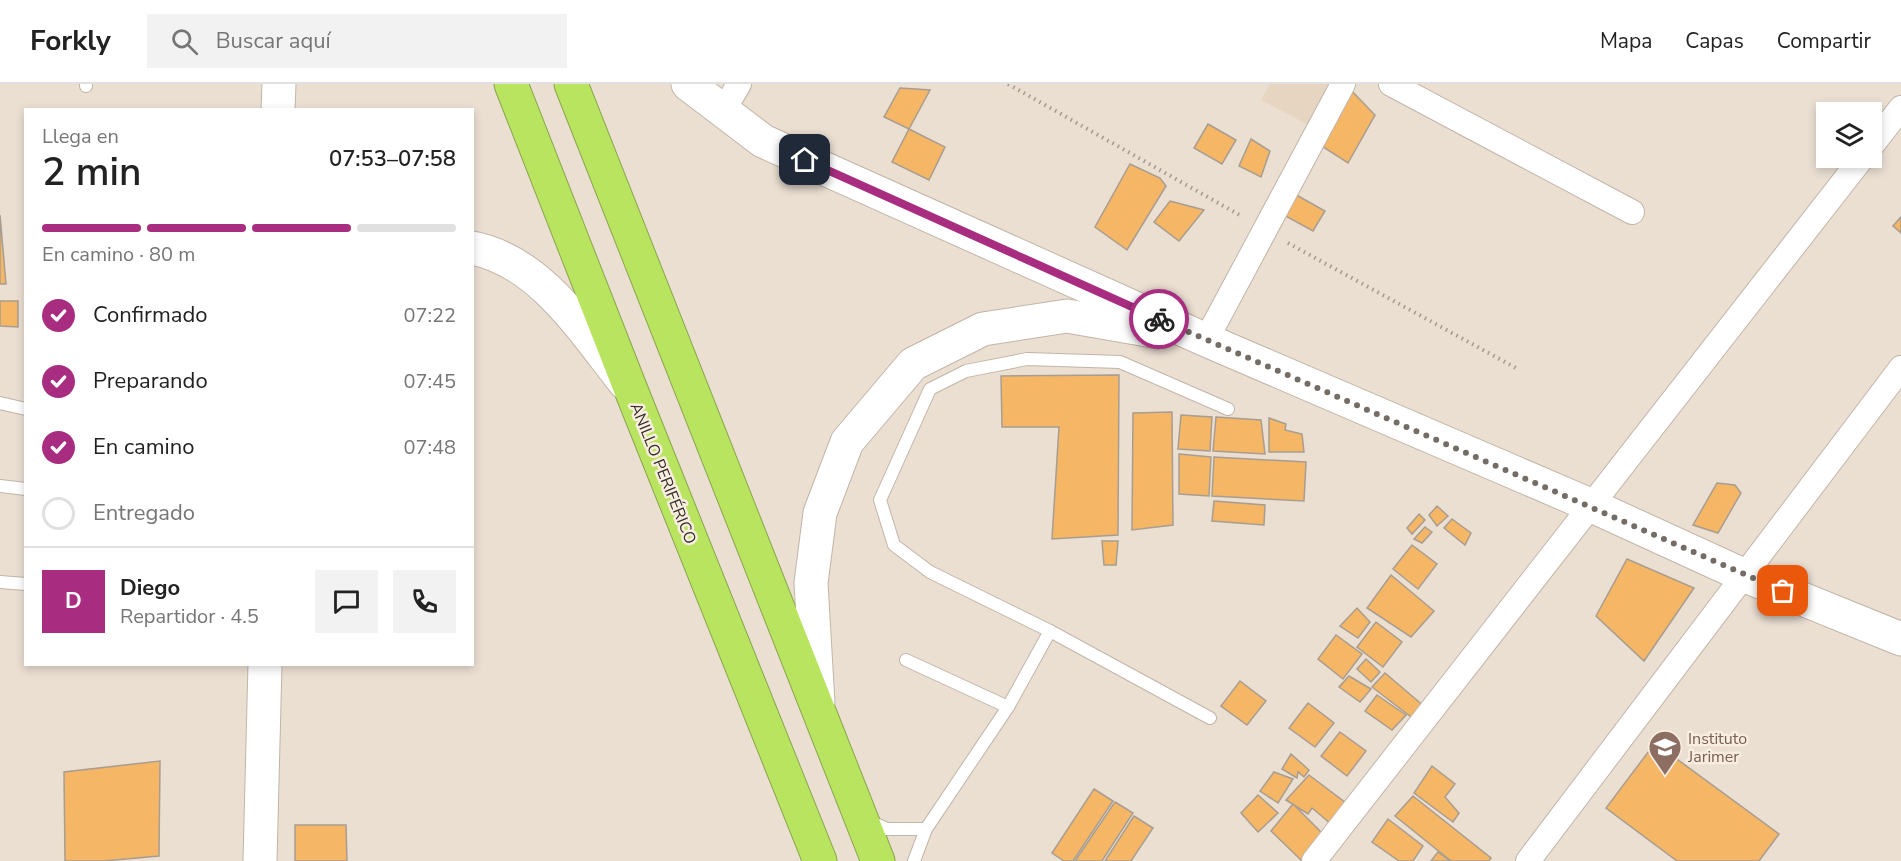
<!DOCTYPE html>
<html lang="es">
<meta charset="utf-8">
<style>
:root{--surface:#fff;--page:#f2f2f2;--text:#222;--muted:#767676;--line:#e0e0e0;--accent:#a82d80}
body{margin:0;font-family:"Nunito Sans",sans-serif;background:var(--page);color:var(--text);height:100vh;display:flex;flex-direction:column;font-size:22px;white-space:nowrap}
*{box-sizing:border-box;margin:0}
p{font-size:20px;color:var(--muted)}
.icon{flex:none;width:33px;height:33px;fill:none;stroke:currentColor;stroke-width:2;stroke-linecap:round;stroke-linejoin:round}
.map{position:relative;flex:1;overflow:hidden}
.side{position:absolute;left:24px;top:24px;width:450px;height:558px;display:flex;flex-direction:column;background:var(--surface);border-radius:0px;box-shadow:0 3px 9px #0003}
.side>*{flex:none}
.tools{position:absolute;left:1816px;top:18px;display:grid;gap:12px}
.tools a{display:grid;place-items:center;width:66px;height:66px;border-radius:0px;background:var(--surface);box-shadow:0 3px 9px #0003;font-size:30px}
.pin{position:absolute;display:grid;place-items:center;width:51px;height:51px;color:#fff;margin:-26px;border-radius:12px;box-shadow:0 3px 9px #0006}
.courier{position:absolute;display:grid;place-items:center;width:60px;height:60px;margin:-30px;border:4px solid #a82d80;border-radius:50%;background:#fff;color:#222;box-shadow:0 2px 8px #0007}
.headline em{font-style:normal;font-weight:600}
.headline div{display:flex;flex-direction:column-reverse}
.headline{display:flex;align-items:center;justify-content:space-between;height:102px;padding:0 18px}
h1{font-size:39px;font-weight:600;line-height:45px}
.bar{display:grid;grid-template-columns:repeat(4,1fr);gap:9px 6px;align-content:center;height:72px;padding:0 18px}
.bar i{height:8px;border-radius:4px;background:var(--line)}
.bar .current{background:var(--accent)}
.bar p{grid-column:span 4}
.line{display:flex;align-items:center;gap:15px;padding:0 18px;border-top:2px solid var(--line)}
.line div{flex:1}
.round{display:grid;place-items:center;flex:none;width:63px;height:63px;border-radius:0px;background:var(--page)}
ol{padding:0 18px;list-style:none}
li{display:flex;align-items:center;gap:18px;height:66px}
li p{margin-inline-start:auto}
li .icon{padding:6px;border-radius:50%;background:var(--accent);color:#fff;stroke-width:4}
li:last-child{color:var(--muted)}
li i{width:33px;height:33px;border:3px solid var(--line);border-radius:50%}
header{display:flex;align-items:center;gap:36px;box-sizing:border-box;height:84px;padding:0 30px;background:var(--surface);border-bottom:2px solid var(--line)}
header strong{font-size:28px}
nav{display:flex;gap:33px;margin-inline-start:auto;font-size:21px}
.search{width:420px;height:54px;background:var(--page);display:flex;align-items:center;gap:15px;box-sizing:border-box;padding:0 21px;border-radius:0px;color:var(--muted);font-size:22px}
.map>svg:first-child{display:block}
.built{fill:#e6d5c1}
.building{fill:#f5b666;stroke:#a89d91;stroke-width:1.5}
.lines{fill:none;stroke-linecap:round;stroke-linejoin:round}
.lane-casing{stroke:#c1b5a8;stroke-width:14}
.street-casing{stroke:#c1b5a8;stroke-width:26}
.secondary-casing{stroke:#c1b5a8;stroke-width:35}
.highway-casing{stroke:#8aa54d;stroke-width:35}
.path{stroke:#a2998f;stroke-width:4;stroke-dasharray:1.5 4.5;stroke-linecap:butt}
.lane{stroke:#fff;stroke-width:12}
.street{stroke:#fff;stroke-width:24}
.secondary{stroke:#fff;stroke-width:33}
.highway{stroke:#b9e460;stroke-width:33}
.done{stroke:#736d65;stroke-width:6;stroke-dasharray:0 10.8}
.route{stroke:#a82d80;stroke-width:8}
.labels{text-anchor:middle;stroke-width:5;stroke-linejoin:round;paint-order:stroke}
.street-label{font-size:16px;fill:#332f2a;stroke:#f9eddf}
.education-label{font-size:16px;fill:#785e54;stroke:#f9eddf;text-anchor:start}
</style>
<header>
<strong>Forkly</strong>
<div class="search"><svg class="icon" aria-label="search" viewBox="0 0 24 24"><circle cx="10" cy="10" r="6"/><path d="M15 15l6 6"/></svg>Buscar aquí</div>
<nav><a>Mapa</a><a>Capas</a><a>Compartir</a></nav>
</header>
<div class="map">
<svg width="1901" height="777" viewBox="0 0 1901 777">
<rect width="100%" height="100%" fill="#ebdfd2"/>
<polygon class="built" points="1270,0 1343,0 1318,46 1261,16"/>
<g class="building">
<polygon points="1347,2 1375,31 1348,79 1317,59"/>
<polygon points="900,4 930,6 909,45 884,33"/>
<polygon points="1208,40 1236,56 1222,80 1194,64"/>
<polygon points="909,45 945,63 929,96 892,78"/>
<polygon points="1251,55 1270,67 1261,93 1239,82"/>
<polygon points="1130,80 1160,94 1166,102 1127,166 1095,143"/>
<polygon points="1291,108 1325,127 1313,147 1280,129"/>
<polygon points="1170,117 1204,126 1179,157 1154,138"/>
<polygon points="0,131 6,200 0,200"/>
<polygon points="1901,133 1901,149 1893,142"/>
<polygon points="0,217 18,217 18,243 0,242"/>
<polygon points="1119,291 1118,451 1052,455 1059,343 1002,343 1001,292"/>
<polygon points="1172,328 1173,441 1132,446 1133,329"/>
<polygon points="1181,331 1212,333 1210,367 1178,365"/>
<polygon points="1216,333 1261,336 1265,370 1213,367"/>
<polygon points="1269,334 1286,340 1285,346 1302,350 1304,368 1269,368"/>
<polygon points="1179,370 1211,373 1209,412 1179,410"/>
<polygon points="1214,373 1306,378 1304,417 1212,412"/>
<polygon points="1717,399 1735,401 1741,409 1718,449 1693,441"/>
<polygon points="1214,417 1265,421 1264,441 1212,437"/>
<polygon points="1437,422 1448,432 1437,442 1429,431"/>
<polygon points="1419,430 1425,436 1412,450 1407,444"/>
<polygon points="1452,435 1471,449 1465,461 1444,444"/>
<polygon points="1425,443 1432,448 1422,459 1414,455"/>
<polygon points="1102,457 1118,457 1116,481 1104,481"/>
<polygon points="1412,461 1437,480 1418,505 1393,485"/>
<polygon points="1627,475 1694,504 1644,577 1596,532"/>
<polygon points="1391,491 1434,527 1411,553 1367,524"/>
<polygon points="1357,524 1370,538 1358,554 1340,542"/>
<polygon points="1376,538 1402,558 1383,583 1357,563"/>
<polygon points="1336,551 1362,570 1343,595 1318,575"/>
<polygon points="1366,575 1380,588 1371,598 1357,585"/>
<polygon points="1385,589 1425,623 1415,636 1372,603"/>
<polygon points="1349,592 1371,605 1360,618 1339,603"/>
<polygon points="1240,597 1266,617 1247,641 1221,622"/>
<polygon points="1377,611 1406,631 1392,646 1365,627"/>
<polygon points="1308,619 1334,639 1315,663 1289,644"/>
<polygon points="1340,648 1366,667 1347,692 1321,672"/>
<polygon points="1655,659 1779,750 1759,777 1677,777 1606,724"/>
<polygon points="1291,670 1309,686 1304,693 1298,688 1297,694 1282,685"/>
<polygon points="160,677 159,772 104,777 65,777 64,688"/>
<polygon points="1432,682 1455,700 1445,713 1459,729 1453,738 1414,709"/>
<polygon points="1274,688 1293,695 1278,719 1260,707"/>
<polygon points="1309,691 1346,719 1331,740 1312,724 1308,730 1286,716"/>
<polygon points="1094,705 1113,717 1073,777 1064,777 1052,769"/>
<polygon points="1258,711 1278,729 1258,748 1241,729"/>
<polygon points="1413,712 1491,774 1489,777 1451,777 1395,732"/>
<polygon points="1115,718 1133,729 1102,777 1075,777"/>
<polygon points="1293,720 1326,753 1302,777 1271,747"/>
<polygon points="1134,732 1153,744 1131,777 1105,777"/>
<polygon points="1388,735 1423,762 1413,777 1399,777 1372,758"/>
<polygon points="295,741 346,741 347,777 295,777"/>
<polygon points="1438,768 1450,777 1431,777"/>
</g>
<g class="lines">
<defs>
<g id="lane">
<polyline points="86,0 86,2"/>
<polyline points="0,319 26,325"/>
<polyline points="0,402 26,405"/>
<polyline points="0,498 26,500"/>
<polyline points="906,576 1008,623"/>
<polyline points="1210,634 1050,547 930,488 894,461 880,416 930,305 966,287 1027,275 1120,278 1228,325"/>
<polyline points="869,737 887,745 926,745"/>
<polyline points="914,777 926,745 1008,623 1050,547"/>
</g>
<g id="street">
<polyline points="1391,0 1632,128"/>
<polyline points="723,27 739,0"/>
<polyline points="1872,61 1901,24"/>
<polyline points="1206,256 1343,0"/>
<polyline points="1314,777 1862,74"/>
<polyline points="1528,777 1901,284"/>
</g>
<g id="secondary">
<polyline points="688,0 763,57 1206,256 1590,421 1743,491 1901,555"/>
<polyline points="278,26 279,0"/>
<path d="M472,164C541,177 584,248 625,299"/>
<polyline points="818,619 811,499 820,429 847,358 913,280 983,245 1067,232 1159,248"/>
<polyline points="260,777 265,580"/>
</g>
<g id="highway">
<polyline points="511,0 631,306 820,777"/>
<polyline points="571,0 878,777"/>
</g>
</defs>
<use href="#lane" class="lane-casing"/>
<use href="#street" class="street-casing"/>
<use href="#secondary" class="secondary-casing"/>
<use href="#highway" class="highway-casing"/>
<g class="path">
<polyline points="1008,0 1243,133"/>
<polyline points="1288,159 1516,284"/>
</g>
<use href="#lane" class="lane"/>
<use href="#street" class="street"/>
<use href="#secondary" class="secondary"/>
<use href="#highway" class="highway"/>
</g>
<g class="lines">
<polyline class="done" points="1159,235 1783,507"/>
<polyline class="route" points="805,76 1159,235"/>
</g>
<defs>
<symbol id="school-pin" viewBox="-11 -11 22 30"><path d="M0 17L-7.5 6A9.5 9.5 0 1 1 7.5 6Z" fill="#8d6e63" stroke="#f9eddf"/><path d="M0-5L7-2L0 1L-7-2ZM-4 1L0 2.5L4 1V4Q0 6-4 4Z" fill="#fff"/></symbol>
</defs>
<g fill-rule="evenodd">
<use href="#school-pin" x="1646" y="644" width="38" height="52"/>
</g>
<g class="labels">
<g class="street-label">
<text transform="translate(664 389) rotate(68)" y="6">ANILLO PERIFÉRICO</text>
</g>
<g class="education-label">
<text x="1688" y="660">Instituto<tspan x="1688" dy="18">Jarimer</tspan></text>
</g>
</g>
</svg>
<div class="tools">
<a><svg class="icon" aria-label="layers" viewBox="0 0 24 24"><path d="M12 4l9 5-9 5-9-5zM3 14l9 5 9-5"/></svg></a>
</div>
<div class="pin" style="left:1783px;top:507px;background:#ea580c"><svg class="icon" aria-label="bag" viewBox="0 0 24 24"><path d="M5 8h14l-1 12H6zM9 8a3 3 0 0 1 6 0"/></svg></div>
<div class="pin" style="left:805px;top:76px;background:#1f2937"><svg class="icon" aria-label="home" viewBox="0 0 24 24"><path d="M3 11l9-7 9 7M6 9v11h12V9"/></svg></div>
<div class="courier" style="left:1159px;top:235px"><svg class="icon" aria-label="bike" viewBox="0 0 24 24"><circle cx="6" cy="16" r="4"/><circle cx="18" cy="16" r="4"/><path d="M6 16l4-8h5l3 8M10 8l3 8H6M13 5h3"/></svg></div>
<section class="side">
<div class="headline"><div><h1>2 min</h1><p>Llega en</p></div><em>07:53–07:58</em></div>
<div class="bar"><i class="current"></i><i class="current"></i><i class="current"></i><i></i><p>En camino · 80 m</p></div>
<ol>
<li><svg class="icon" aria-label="check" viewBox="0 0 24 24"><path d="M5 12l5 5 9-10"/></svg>Confirmado<p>07:22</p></li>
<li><svg class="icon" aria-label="check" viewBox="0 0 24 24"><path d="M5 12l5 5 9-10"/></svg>Preparando<p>07:45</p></li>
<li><svg class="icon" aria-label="check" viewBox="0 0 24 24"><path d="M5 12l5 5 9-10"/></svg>En camino<p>07:48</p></li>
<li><i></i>Entregado</li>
</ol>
<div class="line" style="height:108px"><b class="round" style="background:var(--accent);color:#fff">D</b><div><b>Diego</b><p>Repartidor · 4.5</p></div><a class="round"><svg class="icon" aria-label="chat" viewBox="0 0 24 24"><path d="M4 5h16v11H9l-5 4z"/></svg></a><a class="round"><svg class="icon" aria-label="phone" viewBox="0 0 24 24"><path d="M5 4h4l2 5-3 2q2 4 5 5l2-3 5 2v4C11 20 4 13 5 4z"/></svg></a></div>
</section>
</div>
